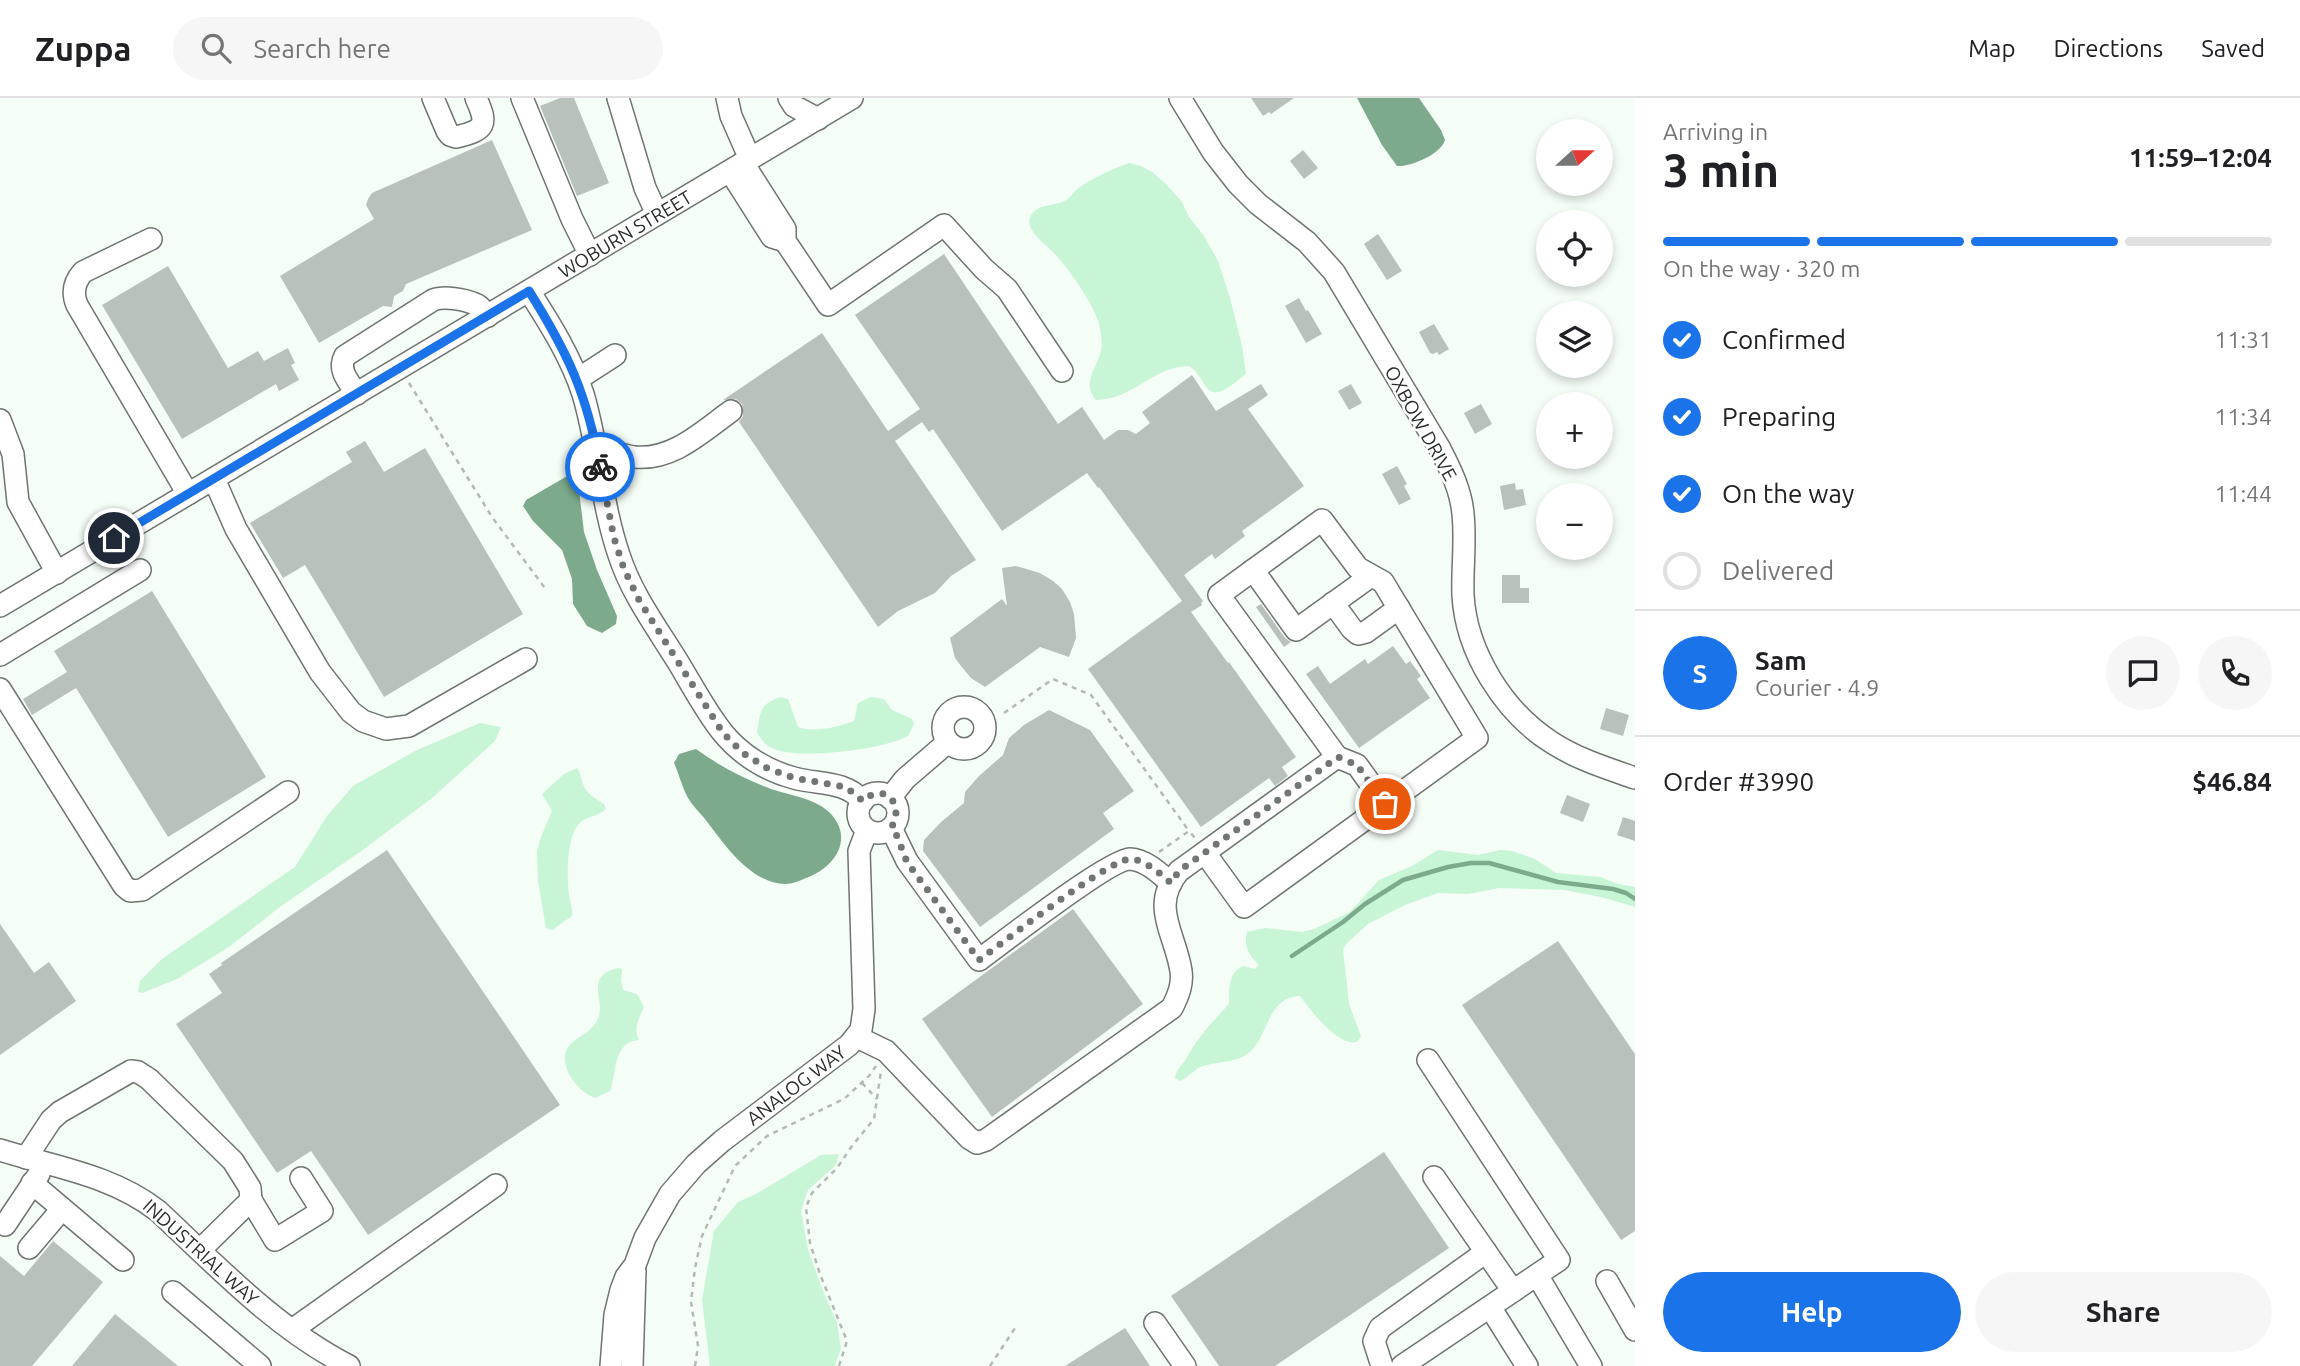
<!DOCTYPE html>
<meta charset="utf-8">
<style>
:root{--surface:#fff;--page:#f6f6f6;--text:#202124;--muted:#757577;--line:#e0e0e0;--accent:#1a73e8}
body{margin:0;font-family:Ubuntu,sans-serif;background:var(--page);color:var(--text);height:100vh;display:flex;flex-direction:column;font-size:26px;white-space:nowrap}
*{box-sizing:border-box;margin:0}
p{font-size:23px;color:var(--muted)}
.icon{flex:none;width:38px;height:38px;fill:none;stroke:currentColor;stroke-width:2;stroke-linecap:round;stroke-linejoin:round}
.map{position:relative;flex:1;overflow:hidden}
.sheet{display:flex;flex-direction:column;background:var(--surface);width:665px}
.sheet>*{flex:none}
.needle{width:46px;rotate:69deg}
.tools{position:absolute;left:1536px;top:21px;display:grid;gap:14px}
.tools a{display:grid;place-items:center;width:77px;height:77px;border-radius:50%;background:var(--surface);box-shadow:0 4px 10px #0003;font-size:35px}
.pin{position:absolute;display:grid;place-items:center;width:60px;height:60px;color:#fff;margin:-30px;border:4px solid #fff;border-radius:50%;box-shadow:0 2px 7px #0007}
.courier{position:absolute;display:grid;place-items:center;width:70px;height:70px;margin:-35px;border:5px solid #1a73e8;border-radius:50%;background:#fff;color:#222;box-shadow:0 2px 9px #0007}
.overview em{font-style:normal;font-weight:700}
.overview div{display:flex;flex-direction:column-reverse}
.overview{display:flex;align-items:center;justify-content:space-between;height:119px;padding:0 28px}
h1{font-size:46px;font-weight:700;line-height:52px}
.bar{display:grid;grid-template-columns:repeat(4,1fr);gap:10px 7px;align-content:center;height:84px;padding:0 28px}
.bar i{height:9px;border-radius:5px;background:var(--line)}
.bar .on{background:var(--accent)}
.bar p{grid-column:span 4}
.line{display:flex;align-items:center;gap:18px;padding:0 28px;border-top:2px solid var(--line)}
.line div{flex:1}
.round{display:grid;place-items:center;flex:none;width:74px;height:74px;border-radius:37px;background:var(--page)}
ol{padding:0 28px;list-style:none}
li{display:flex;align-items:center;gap:21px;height:77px}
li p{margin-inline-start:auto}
li .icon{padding:7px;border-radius:50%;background:var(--accent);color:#fff;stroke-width:4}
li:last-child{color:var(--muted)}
li i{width:38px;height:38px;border:4px solid var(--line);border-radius:50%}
.cta{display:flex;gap:14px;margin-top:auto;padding:14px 28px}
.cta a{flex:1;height:80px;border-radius:42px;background:var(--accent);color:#fff;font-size:28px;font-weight:700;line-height:80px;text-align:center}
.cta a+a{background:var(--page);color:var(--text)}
header{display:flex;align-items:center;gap:42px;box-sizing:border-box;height:98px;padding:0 35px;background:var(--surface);border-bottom:2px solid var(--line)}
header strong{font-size:33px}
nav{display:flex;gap:38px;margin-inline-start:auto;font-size:24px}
.search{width:490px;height:63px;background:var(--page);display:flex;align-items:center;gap:18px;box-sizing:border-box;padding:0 24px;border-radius:38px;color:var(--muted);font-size:26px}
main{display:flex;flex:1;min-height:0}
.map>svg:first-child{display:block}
.green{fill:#c7f5d6}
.water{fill:#7daa8c}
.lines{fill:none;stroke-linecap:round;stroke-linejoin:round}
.stream{stroke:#7daa8c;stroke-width:4.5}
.building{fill:#b9c1bb}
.minor-casing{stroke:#6e7570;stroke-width:24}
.path{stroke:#b3bab5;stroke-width:2.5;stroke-dasharray:5 5;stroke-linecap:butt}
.minor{stroke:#fff;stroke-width:21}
.done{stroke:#717672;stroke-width:7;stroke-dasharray:0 12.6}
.route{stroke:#1a73e8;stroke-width:9}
.labels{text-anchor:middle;stroke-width:5;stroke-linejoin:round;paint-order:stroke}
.street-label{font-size:19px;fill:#2a2e2b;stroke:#fff}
</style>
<header>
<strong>Zuppa</strong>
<div class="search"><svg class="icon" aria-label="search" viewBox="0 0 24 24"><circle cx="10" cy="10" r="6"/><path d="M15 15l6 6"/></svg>Search here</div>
<nav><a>Map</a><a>Directions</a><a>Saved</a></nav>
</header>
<main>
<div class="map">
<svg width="1635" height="1268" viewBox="0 0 1635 1268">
<rect width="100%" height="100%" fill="#f5fdf7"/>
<g class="green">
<path d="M1129,65L1141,68L1152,74L1165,85L1182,104L1189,119L1204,138L1218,163L1230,200L1242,248L1246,276C1236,283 1217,303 1207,290C1201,282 1198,274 1189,268C1153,268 1133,302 1096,302C1081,284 1097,271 1101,253C1103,244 1101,235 1099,226C1095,208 1067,168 1054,155C1046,147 1037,141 1032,132C1029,127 1028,121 1032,116C1040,105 1055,109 1066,102C1070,100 1073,95 1077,91C1093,80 1110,72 1129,65Z"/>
<path d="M780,599L788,601L798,629C813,635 839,629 854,623L858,605L871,599L884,601L892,612L912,621L914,626L908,638C886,651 796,663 772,650C765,647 760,640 757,634C761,613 759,607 780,599Z"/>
<polygon points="480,625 501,629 495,643 432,700 360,754 281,808 229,849 177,881 142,895 138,894 140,883 162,861 295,769 327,718 353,688 417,652"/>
<path d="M577,670C581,675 580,679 583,686C586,696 595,700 604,706L606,711C598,719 585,718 578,727C566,742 567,779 569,797C570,804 573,811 572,818L552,832L546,830L538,783L537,753L541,739L552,713L542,696L564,676Z"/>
<path d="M1438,752L1478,757L1500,752L1512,753L1535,761L1556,775L1600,779L1618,786L1635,789V809L1601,799L1564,792L1499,790L1468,796L1438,795L1405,807L1368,826L1346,846L1343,852L1349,906L1361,938L1357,944C1339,949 1310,912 1300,898C1268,899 1269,935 1251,953C1238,965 1219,963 1203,968C1194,971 1189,979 1180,983L1175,980C1177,970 1181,969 1186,961C1197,940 1213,923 1229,906C1229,891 1228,875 1243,868L1255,871L1259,867C1249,857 1243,848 1247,834L1265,830L1302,834L1314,831L1350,814L1379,782L1412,768Z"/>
<path d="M618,870L622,871L621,882L623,892L637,896L644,909C639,920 633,930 639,942C612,944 617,976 610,993L595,1000C583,995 573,985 568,974C554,938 592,943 599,918C604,900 585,878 618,870Z"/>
<polygon points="839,1056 836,1067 808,1092 801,1113 808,1151 821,1188 837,1225 841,1250 835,1268 710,1268 702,1202 714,1133 738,1104 756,1096 821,1057"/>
</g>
<g class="water">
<path d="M1357,0H1419L1441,32L1445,42C1441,56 1411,69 1397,68L1382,47Z"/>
<polygon points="569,377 574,377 578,384 584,434 597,472 617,518 616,526 602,535 587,528 573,506 572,481 562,452 533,423 523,408 526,402"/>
<path d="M696,651C718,667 740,679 766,689C785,697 814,699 830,715C855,741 834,770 806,780C799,783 792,786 785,786C750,785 724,746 705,721C699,714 692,707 688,700C682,689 679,676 674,665L679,656Z"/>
</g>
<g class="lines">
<polyline class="stream" points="1292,858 1343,824 1365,806 1403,782 1448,769 1471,765 1489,765 1558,784 1613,791 1626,795 1635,801"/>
</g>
<g class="building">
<polygon points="560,0 574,0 609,85 577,98 540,8"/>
<polygon points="1251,0 1294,0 1271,16 1269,14 1263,18"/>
<polygon points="492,42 532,132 406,186 403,193 394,198 392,209 383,208 319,245 280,178 374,121 366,107 368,101 372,95"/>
<polygon points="1303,52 1318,70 1304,81 1290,63"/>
<polygon points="1378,136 1402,173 1387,182 1364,146"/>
<polygon points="944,156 1058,326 1082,309 1104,342 1118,332 1128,332 1136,336 1150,325 1142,314 1192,277 1216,313 1261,286 1268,297 1248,311 1304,388 1242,433 1245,438 1215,461 1212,456 1184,477 1203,503 1201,505 1202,507 1191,514 1228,565 1229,564 1296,659 1282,669 1288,678 1275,688 1269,680 1201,729 1088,571 1182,503 1099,389 1098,390 1087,375 1002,433 933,331 929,334 922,324 895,343 976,462 951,478 935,495 898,513 878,529 739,324 743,318 742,306 736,301 723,302 822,235 888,333 920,311 855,217"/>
<polygon points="168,168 228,270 258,253 264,263 288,250 295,265 291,267 299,282 279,293 276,286 182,341 102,207"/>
<polygon points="1299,200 1306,213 1308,212 1322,236 1306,245 1285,208"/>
<polygon points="1434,226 1449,251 1439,257 1437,254 1433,256 1430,255 1419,234"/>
<polygon points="1351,286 1362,305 1349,312 1338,293"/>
<polygon points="1481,306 1492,326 1475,336 1464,315"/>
<polygon points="365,343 384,374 425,350 523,516 384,599 305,467 283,480 250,425 352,364 346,354"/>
<polygon points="1397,368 1407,386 1404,388 1411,401 1399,407 1382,376"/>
<polygon points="1515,385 1516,392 1523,391 1526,407 1504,412 1500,388"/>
<polygon points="1016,468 1040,475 1053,483 1062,491 1070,504 1074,516 1076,540 1069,559 1040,549 985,589 971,580 961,568 955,560 950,540 1002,501 1007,508 1002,470"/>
<polygon points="1502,477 1520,477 1520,490 1529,490 1529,505 1502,505"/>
<polygon points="152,493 266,679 168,739 76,590 32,617 23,601 67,574 54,553"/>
<polygon points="1261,506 1285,540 1291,544 1284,549 1256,509"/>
<polygon points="1393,548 1406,566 1410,563 1421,578 1417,581 1430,600 1359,650 1306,576 1318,568 1330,586 1365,561 1368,566"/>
<polygon points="1606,610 1629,617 1623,638 1600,631"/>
<polygon points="1049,612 1090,632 1134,693 1103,715 1114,731 980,829 923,753 924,742 941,724 964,705 965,694 979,678 1003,657 1009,640 1024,627"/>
<polygon points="1567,697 1590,706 1583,724 1560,715"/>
<polygon points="1623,719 1635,723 1635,743 1617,737"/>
<polygon points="387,752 560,1007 368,1137 311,1053 277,1075 176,926 222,895 209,876 222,867 221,865"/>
<polygon points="1073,811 1143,906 992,1019 922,921"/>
<polygon points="0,826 34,875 49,864 76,903 0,957"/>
<polygon points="1558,843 1635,956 1635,1133 1621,1142 1462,907"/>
<polygon points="1384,1054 1449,1150 1275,1268 1219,1268 1171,1198"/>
<polygon points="53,1143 103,1184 32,1268 0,1268 0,1158 24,1178"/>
<polygon points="115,1216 178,1268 72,1268"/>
<polygon points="1125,1230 1150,1268 1065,1268"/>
</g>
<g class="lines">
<defs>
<g id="minor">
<path d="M433,0L447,33L450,37L456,39C486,32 488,27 476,0"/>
<polyline points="522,0 572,121 590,157"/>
<polyline points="618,0 645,90 657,116"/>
<polyline points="727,0 731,18 750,61"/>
<polyline points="789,0 794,8 818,21"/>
<path d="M1180,0L1213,54L1238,86L1258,106L1307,144L1334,174L1440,351C1451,372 1461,393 1463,416C1466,443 1462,470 1463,497C1466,554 1504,614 1551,644C1577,661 1606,670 1635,680"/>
<polyline points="743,65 785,131 785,143 828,207 944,127 984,171 1007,191 1062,273"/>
<polyline points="730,73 772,139 785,143"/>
<path d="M151,141L83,174C74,184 72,195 77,207L188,396"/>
<path d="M529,193C550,226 571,259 583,296C599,349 601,405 619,457C631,495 657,530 678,564C692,587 706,614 723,635C741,657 767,673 794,680C820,687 843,682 863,703"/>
<polyline points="578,281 615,257"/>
<path d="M357,296C349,284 337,272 345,258L433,202C444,198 464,201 475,206C481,208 484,214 488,218"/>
<polyline points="0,322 13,356 18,404 57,475"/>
<path d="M596,348C608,352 621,357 634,359C672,363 702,334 731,313"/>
<polyline points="214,381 236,431 320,574 351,614 363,623 386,631 409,628 526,561"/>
<polyline points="1253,472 1296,532 1371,478"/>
<polyline points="1333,505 1352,531 1358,536 1366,534 1399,510"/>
<polyline points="0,508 852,0"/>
<polyline points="0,557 140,472"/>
<polyline points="0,591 124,788 130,793 142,792 288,694"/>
<circle cx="964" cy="630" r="21"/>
<polyline points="1337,659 1357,667 1385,706"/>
<circle cx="878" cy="715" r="20"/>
<polyline points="890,700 905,681 948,644"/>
<path d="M891,730L907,763L979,862C1002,845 1110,761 1130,761C1146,762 1159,775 1171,785"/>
<path d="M857,939L886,953L969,1040L977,1045L986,1042L1172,910C1178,898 1183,887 1181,873C1176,837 1149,808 1179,773L1337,659L1219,497L1322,422L1358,470L1383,484L1477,640L1244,809L1205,755"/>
<path d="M0,1052C54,1069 112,1077 158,1113C218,1169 275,1230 349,1268"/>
<polyline points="26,1060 51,1022 60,1014 131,973 138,974 149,981 233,1063 250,1090 251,1102 200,1152"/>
<polyline points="1434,1079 1513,1193"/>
<polyline points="32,1085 123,1162"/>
<polyline points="251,1102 275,1142 322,1113 301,1080"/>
<polyline points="5,1127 39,1076"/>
<polyline points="29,1150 62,1111"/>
<polyline points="1537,1177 1591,1268"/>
<polyline points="1607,1183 1635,1232"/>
<polyline points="173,1194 260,1268"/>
<polyline points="1490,1209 1527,1268"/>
<polyline points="1155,1225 1185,1268"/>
<polyline points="292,1232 496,1087"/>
<polyline points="611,1268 615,1217 621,1192 626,1179 635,1167 645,1140 670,1096 696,1066 722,1043 849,947 861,932 864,911 859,753 867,732"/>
<polyline points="632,1268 635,1173"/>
<polyline points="1382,1268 1374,1243 1380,1230 1486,1154"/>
<polyline points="1402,1268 1559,1162 1428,962"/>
</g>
</defs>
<use href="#minor" class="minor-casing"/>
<g class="path">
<polyline points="409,285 492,419 547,493"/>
<polyline points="1004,615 1053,581 1091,597 1189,733"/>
<polyline points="1159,754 1189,733 1195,740"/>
<polyline points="862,985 877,1001"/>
<polyline points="695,1268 698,1248 691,1204 695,1170 702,1138 735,1068 767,1038 844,1001 869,978 876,968"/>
<polyline points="839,1268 847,1243 820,1176 810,1145 806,1109 812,1095 837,1070 852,1048 874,1021 881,973"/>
<polyline points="990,1268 1017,1227"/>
</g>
<use href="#minor" class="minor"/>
</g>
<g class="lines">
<path class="done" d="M600,369L614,440L624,471L639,502L723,635L743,655L767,670L794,680L846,689L863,703C884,683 906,706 891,730L897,738L907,764L979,862C1002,845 1110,761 1130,761C1146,762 1159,775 1171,785L1179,773L1338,659L1357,667L1385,706"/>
<path class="route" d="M114,440L529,193C568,255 587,296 600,369"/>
</g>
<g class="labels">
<g class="street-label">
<text transform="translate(625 136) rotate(-31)" y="7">WOBURN STREET</text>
<text transform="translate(1421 325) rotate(61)" y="7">OXBOW DRIVE</text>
<text transform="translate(796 987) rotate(-37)" y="7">ANALOG WAY</text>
<text transform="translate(201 1154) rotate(42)" y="7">INDUSTRIAL WAY</text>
</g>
</g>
</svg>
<div class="tools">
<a><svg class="needle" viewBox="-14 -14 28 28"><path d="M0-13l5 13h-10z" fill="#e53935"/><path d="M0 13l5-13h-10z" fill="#757577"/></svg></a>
<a><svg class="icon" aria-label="locate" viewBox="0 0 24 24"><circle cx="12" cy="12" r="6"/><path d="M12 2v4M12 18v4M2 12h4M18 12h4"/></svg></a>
<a><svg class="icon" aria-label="layers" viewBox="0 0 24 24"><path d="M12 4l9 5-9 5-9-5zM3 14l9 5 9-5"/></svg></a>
<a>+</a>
<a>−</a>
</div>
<div class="pin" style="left:1385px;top:706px;background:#ea580c"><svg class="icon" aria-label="bag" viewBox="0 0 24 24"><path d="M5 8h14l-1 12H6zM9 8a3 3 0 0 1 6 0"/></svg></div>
<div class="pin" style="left:114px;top:440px;background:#1f2937"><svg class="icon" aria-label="home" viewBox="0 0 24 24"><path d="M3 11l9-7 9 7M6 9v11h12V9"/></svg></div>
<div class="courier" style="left:600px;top:369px"><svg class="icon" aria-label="bike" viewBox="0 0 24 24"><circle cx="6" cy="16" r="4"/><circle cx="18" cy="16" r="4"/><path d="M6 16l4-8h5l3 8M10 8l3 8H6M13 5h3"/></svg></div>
</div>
<section class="sheet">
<div class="overview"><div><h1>3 min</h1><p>Arriving in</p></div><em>11:59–12:04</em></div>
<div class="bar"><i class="on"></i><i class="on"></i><i class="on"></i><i></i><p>On the way · 320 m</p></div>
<ol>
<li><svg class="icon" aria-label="check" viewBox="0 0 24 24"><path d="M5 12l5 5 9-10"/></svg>Confirmed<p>11:31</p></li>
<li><svg class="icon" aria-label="check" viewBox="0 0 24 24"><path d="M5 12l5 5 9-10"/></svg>Preparing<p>11:34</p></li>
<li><svg class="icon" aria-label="check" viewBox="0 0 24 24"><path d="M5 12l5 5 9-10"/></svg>On the way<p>11:44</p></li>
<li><i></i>Delivered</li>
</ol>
<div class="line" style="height:126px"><b class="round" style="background:var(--accent);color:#fff">S</b><div><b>Sam</b><p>Courier · 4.9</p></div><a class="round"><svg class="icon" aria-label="chat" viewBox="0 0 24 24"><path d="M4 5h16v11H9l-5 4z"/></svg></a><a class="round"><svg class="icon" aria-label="phone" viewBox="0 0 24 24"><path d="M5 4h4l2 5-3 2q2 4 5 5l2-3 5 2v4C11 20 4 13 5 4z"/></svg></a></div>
<div class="line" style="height:91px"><div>Order #3990</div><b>$46.84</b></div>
<div class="cta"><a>Help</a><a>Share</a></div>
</section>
</main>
